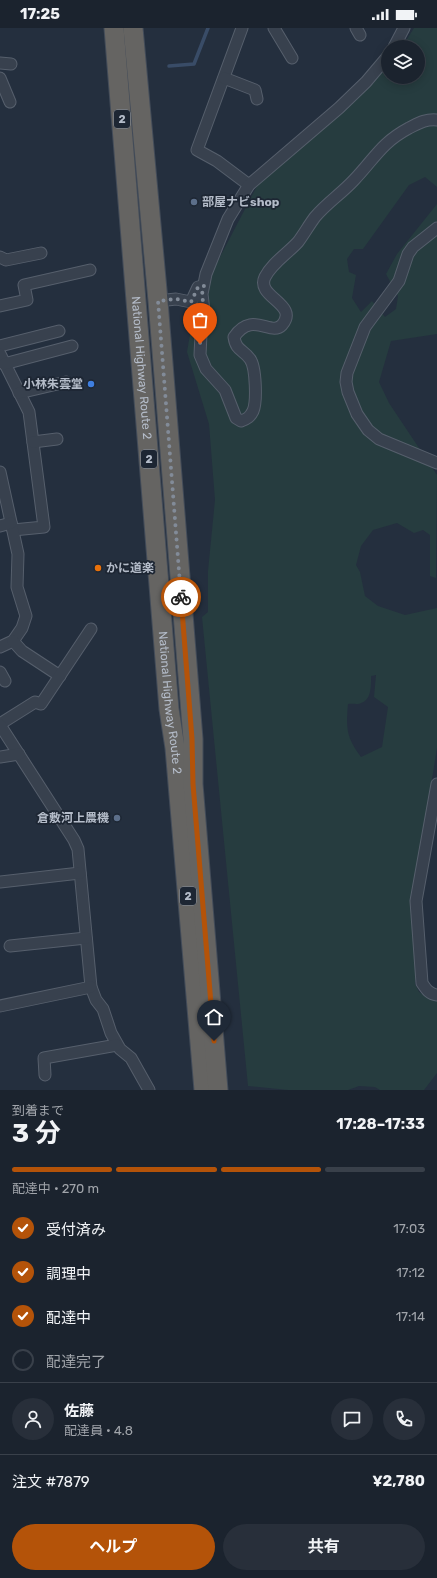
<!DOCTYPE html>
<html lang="ja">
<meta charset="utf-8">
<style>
:root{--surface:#1b232e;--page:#282f3a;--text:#f1f3f6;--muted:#a0a4aa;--line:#39404a;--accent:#b45309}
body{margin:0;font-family:Rubik,"Noto Sans JP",sans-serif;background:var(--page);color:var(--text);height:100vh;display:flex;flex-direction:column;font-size:15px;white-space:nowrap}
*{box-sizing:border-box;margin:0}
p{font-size:13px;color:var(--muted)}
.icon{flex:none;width:22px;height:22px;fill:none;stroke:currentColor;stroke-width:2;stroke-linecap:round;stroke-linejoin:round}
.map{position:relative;height:1062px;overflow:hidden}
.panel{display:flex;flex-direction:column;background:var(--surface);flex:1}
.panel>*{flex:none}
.fabs{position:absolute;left:381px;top:12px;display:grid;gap:8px}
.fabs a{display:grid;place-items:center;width:44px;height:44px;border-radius:50%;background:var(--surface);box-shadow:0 2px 10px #0003,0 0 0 1px var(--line);font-size:20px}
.pin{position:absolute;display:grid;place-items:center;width:34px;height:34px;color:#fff;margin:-41px -17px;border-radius:50% 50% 50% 0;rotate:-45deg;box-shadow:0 0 4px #0007}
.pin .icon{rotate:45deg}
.courier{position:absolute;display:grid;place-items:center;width:40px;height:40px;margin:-20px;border:3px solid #b45309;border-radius:50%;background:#fff;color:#222;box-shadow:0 1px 5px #0007}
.headline em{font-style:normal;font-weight:700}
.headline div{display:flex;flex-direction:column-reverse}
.headline{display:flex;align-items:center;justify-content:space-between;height:68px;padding:0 12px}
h1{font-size:26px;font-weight:700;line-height:30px}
.bar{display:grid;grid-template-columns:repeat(4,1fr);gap:6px 4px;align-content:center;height:48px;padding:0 12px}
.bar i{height:5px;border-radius:3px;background:var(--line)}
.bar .on{background:var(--accent)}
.bar p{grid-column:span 4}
.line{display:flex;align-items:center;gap:10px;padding:0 12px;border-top:1px solid var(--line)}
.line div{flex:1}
.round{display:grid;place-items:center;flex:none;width:42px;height:42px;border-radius:21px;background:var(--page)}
ol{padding:0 12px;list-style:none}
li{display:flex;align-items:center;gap:12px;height:44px}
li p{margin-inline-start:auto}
li .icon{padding:4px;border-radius:50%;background:var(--accent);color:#fff;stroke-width:4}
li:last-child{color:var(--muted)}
li i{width:22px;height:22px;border:2px solid var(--line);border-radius:50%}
.cta{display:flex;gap:8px;margin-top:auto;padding:8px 12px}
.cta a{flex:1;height:46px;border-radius:24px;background:var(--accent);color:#fff;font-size:16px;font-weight:700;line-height:46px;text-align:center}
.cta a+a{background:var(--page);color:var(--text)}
.status{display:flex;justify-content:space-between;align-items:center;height:28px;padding:0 20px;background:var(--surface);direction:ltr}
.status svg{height:11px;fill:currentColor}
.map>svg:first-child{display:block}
.green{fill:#263c3f;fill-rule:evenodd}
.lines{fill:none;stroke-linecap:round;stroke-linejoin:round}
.stream{stroke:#394c67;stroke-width:3.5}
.minor-casing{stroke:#565f6c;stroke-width:13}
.trunk-casing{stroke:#434c59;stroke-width:21}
.minor{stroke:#38414e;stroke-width:11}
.trunk{stroke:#656462;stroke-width:19}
.done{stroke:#828b98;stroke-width:4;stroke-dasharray:0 7.2}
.route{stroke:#b45309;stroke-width:5}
.service-dot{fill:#5c6f8a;stroke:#1d2633;stroke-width:1.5}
.shop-dot{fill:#3f7fe0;stroke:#1d2633;stroke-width:1.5}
.food-dot{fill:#e8710a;stroke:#1d2633;stroke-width:1.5}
.labels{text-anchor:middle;stroke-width:3.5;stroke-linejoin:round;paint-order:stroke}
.shield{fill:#1d2633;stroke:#878f9c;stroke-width:1}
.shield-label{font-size:11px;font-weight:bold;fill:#b4bcc9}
.poi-label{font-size:12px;font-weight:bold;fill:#b4bcc9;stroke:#1d2633;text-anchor:start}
.street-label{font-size:12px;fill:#b4bcc9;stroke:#1d2633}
</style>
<div class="status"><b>17:25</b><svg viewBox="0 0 49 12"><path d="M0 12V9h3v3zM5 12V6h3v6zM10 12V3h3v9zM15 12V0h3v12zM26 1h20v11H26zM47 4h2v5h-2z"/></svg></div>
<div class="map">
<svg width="437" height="1062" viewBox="0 0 437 1062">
<rect width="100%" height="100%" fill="#242f3e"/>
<path class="green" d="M414,0H437V159L425,149L409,157L363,221H354L347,231L349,244L356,247L352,270L361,284L372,273L385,289L396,281L398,268L386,246L397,226L437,176V306L391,313L379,354L389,375L437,447L436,550L430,548V507L423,502L414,505L397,495L373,502L361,518L356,537L360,544L365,568L378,578L405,587L437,580V720L411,881L416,944L415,956L419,964L428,969L437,971V1045L424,1062H380L375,1059L359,1058L348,1062H288L248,1058L202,589L208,584V543L215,472L209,396L187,324L195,277L257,158L388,35V49H418V19H402ZM376,647L374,669L388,679L382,719L361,729C346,709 346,700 348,676C352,675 358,677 361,675C372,672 371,656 371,648Z"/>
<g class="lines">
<polyline class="stream" points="169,38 194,36 208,0"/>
<defs>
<g id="minor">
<polyline points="242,0 197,122 217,133 249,157"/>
<polyline points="274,0 292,30"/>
<polyline points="356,0 360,7"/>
<polyline points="394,19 404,0"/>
<path d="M388,28L366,54L339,80L249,157L228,191L206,246L202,266L204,283L201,306L200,327L206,341L225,362L236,390L241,393C247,391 250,389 253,383C257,374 256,339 250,331C243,321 236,323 234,309C252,282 271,309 282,297C300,276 255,269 265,249C272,235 287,226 298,214C304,206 309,197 315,189C327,175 342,165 354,152C375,130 381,115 409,100C419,95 425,91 437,92"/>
<polyline points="0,35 11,36"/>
<polyline points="0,50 10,74"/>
<polyline points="224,50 255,62 257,71"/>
<polyline points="437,200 413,219 408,226 399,253 365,299 347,345 346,354 348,364 357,386 368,402 379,411 437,435"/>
<polyline points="0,229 6,232 41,225"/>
<polyline points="158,273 176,271 191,274 198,259 203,258"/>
<polyline points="0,278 27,272 24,257 90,242"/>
<polyline points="0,318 59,303"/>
<polyline points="0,326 29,384 44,499 13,502"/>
<polyline points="4,336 72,318"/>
<polyline points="19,365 66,354"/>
<polyline points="33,414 57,411"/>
<polyline points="0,444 18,526 17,559 26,588 22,600 13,613 0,619"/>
<polyline points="0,498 11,495"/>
<polyline points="13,613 22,623 60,648"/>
<polyline points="0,644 5,653"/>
<polyline points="0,696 35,674 41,676 91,601"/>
<polyline points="0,697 74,812 78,821 91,959 96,972 103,981 111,1005 120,1021 131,1030 149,1062"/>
<polyline points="0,729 19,726"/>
<path d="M437,756L416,873L422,955C426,961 429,966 437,967"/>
<polyline points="0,854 80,845"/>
<polyline points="10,918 86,910"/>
<polyline points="0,978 91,959"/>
<polyline points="45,1047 44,1030 117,1017"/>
</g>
<g id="trunk">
<path id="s1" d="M114,0L169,681L175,720L204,1062"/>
<polyline points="133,0 158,273 193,711 193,756 218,1062"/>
</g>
</defs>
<use href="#minor" class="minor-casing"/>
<use href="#trunk" class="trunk-casing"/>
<use href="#minor" class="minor"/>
<use href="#trunk" class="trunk"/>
</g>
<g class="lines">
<polyline class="done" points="181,569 158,273 176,271 191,274 198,259 204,258 202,266 204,282 200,316"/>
<polyline class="route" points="181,569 192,711 193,756 214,1013"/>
</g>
<g class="service-dot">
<circle cx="194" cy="174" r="4"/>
<circle cx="117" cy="790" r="4"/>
</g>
<circle class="shop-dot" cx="91" cy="356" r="4"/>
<circle class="food-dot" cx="98" cy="540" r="4"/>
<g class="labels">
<g class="shield">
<rect x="114" y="82" width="16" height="18" rx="3"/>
<rect x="141" y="422" width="16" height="18" rx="3"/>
<rect x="180" y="859" width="16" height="18" rx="3"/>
</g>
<g class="shield-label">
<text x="122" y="95">2</text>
<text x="149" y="435">2</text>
<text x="188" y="872">2</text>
</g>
<g class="poi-label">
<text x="202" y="178">部屋ナビshop</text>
<text x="83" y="360" text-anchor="end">小林朱雲堂</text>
<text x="106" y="544">かに道楽</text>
<text x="109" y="794" text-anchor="end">倉敷河上農機</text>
</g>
<g class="street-label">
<text dy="4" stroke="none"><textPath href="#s1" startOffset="341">National Highway Route 2</textPath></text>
<text dy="4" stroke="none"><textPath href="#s1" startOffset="677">National Highway Route 2</textPath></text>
</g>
</g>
</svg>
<div class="fabs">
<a><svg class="icon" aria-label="layers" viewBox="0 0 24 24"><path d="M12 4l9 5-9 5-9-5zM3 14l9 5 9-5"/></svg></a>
</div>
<div class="pin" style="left:200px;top:316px;background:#ea580c"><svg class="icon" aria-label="bag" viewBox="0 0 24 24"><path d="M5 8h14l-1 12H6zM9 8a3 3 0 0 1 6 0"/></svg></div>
<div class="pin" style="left:214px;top:1013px;background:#1f2937"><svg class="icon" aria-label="home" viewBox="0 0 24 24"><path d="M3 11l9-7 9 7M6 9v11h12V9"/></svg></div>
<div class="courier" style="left:181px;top:569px"><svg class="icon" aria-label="bike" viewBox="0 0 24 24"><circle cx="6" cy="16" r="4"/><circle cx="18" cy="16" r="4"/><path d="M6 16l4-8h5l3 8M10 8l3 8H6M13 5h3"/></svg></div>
</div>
<section class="panel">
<div class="headline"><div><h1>3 分</h1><p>到着まで</p></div><em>17:28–17:33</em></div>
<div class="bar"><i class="on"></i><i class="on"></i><i class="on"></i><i></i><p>配達中 · 270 m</p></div>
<ol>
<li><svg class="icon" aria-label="check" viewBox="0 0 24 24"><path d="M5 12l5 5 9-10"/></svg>受付済み<p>17:03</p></li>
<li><svg class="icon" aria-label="check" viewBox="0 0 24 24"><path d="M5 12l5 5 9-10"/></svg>調理中<p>17:12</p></li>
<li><svg class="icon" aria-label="check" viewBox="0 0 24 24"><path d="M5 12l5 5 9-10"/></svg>配達中<p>17:14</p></li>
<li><i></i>配達完了</li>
</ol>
<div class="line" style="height:72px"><a class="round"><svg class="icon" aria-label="person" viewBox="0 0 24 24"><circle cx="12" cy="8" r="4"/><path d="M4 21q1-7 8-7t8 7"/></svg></a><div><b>佐藤</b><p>配達員 · 4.8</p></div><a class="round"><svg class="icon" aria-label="chat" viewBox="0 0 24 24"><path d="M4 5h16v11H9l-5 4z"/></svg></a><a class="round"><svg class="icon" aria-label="phone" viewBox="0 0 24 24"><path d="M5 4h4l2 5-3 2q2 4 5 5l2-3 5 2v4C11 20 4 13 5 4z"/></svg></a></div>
<div class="line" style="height:52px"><div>注文 #7879</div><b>¥2,780</b></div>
<div class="cta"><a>ヘルプ</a><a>共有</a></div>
</section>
